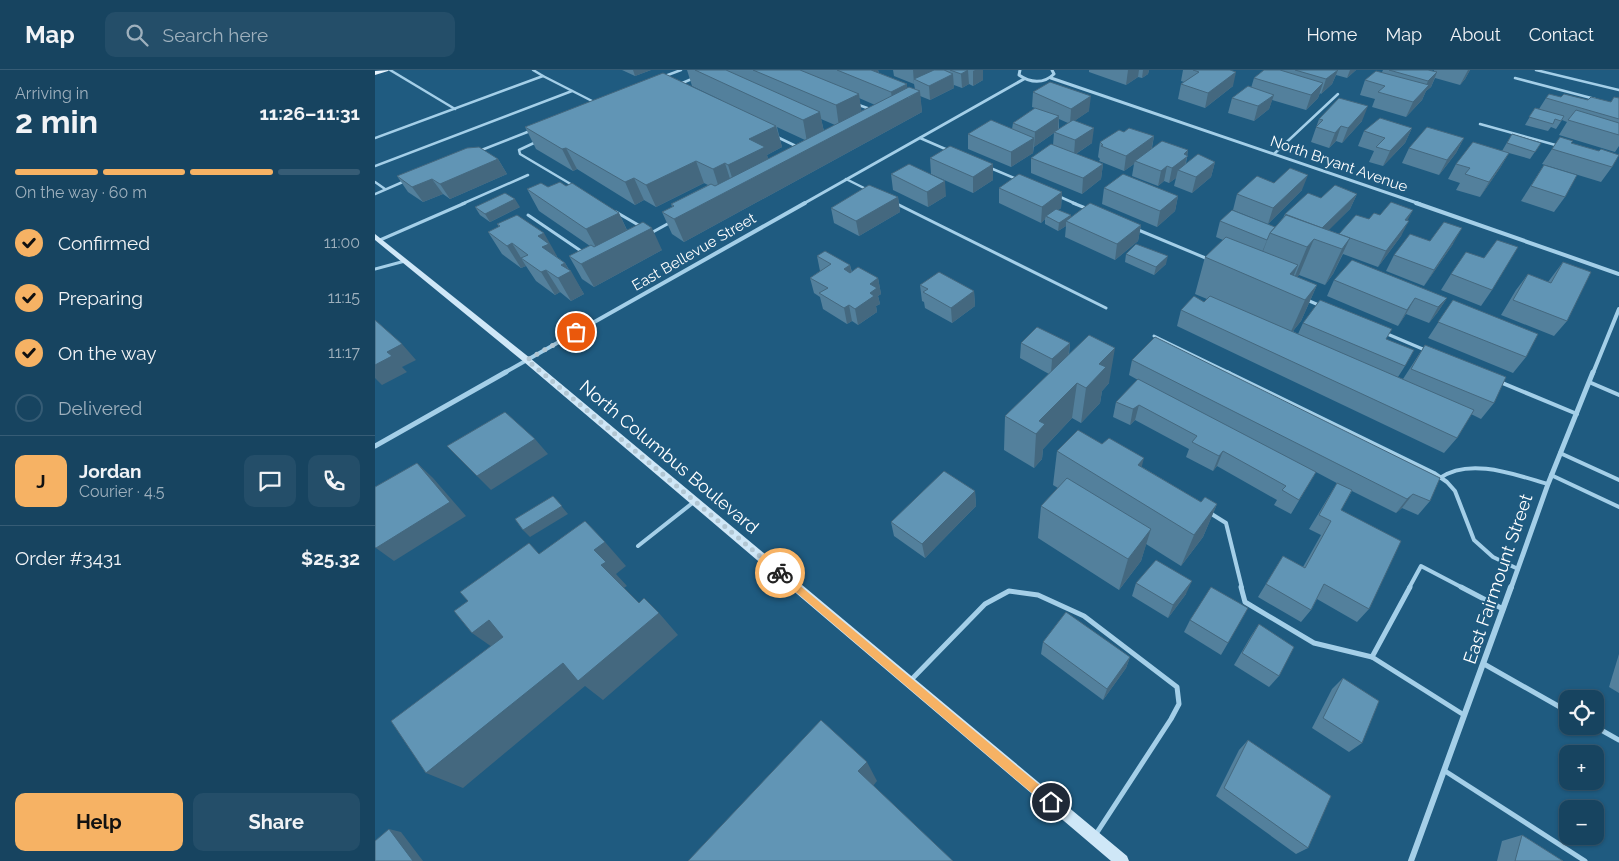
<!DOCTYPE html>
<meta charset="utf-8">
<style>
:root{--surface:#174460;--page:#244e69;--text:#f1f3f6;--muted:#9eb0bd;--line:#365c75;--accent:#f6b264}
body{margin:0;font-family:Raleway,sans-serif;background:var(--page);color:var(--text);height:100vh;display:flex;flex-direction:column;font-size:19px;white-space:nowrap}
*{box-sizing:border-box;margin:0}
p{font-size:16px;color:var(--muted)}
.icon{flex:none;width:28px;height:28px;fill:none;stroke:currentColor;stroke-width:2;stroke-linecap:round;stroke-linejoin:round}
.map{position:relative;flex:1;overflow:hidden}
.panel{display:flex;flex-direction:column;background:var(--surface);width:375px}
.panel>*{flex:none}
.controls{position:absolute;left:1184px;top:620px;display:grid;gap:10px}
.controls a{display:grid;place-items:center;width:45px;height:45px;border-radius:10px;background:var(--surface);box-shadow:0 1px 4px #0004,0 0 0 1px var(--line);font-size:25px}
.pin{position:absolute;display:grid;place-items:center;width:42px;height:42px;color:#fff;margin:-21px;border:2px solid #fff;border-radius:50%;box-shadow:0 1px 5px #0007}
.courier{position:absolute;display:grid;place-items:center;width:50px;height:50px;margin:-25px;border:4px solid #f6b264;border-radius:50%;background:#fff;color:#222;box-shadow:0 1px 6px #0007}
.headline em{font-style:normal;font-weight:700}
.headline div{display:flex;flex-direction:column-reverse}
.headline{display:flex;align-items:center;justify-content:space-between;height:85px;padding:0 15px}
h1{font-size:32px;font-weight:700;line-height:38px}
.bar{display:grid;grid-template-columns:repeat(4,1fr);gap:8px 5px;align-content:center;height:60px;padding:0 15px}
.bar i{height:6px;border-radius:4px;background:var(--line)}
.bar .on{background:var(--accent)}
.bar p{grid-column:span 4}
.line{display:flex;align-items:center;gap:12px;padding:0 15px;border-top:1px solid var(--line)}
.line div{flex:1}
.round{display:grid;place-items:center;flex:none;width:52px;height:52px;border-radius:10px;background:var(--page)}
ol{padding:0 15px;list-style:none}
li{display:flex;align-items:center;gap:15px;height:55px}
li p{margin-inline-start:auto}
li .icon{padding:5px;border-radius:50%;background:var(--accent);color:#111;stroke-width:4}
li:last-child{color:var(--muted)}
li i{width:28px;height:28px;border:2px solid var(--line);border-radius:50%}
.cta{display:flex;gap:10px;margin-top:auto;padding:10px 15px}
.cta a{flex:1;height:58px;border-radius:10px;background:var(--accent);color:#111;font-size:20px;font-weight:700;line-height:58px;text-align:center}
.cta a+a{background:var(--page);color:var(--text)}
header{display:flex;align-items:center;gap:30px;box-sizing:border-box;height:70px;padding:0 25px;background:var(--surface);border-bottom:1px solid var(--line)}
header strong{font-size:24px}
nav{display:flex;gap:28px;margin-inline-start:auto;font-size:18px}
.search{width:350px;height:45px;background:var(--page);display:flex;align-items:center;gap:12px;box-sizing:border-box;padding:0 18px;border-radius:10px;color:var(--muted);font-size:19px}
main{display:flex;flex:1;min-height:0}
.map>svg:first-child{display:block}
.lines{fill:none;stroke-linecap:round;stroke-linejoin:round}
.lane-far3{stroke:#a4cfe8;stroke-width:2.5}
.lane-far2{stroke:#a4cfe8;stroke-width:3}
.lane-far1{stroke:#a4cfe8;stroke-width:4}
.lane{stroke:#a4cfe8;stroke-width:5}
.street-far3{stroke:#a4cfe8;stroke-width:3}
.street-far2{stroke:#a4cfe8;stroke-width:4}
.street-far1{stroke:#a4cfe8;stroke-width:5}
.street{stroke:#a4cfe8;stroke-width:6}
.secondary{fill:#cfe7f7;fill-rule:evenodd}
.primary{fill:#e7f4fe;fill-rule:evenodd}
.wall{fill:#53809c;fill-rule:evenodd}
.shaded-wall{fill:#44687f}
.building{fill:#6195b5;stroke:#44687f}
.route{fill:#f6b264}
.done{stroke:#b1c6d3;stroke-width:5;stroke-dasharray:0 9}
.labels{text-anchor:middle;stroke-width:4;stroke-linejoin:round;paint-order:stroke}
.far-street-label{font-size:15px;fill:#fff;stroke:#1f5b80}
.street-label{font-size:18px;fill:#fff;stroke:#1f5b80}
</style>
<header>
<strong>Map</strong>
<div class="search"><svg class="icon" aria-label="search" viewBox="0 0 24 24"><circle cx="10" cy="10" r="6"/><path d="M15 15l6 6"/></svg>Search here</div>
<nav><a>Home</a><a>Map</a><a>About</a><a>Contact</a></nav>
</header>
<main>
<section class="panel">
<div class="headline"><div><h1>2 min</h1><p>Arriving in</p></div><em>11:26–11:31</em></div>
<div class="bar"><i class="on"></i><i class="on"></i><i class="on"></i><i></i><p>On the way · 60 m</p></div>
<ol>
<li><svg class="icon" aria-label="check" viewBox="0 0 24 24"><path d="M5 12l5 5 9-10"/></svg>Confirmed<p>11:00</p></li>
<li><svg class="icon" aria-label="check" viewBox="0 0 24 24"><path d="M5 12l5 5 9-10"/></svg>Preparing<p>11:15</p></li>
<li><svg class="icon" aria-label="check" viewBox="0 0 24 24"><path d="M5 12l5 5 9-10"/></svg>On the way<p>11:17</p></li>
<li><i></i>Delivered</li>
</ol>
<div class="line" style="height:90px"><b class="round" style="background:var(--accent);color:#111">J</b><div><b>Jordan</b><p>Courier · 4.5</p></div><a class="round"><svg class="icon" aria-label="chat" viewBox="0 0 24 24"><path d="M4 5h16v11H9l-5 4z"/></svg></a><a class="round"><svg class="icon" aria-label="phone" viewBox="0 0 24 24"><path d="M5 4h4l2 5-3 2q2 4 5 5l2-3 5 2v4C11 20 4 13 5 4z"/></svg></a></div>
<div class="line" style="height:65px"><div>Order #3431</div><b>$25.32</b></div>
<div class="cta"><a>Help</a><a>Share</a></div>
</section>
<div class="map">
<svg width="1244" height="791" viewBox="0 0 1244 791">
<rect width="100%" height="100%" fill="#1f5b80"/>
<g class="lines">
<g class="lane-far3">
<polyline points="15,0 80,39"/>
<polyline points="158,0 168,6"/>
<polyline points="1161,0 1244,20"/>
<polyline points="290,6 306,0"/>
<polyline points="1140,8 1220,29"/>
<polyline points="305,14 319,8"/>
<polyline points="481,34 495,39"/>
<polyline points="1105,54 1184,76"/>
<polyline points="400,66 423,77"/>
<polyline points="0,68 168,6 221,33"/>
<polyline points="545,68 575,81"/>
<polyline points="161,72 144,80 145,84 199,116"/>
<polyline points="104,81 155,61"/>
<polyline points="900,83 963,24"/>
<polyline points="0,96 197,21"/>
<polyline points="613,97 644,110"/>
<polyline points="471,109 493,120"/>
<polyline points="0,112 10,119"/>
<polyline points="0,124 30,111"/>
<polyline points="683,126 701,134"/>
<polyline points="87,134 153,105"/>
</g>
<g class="lane-far2">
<polyline points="698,133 713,139"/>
<polyline points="522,134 731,238"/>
<polyline points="241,142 265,156"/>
<polyline points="153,145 209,183"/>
<polyline points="761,159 833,189"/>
<polyline points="276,163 296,152"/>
<polyline points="5,170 90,133"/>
<polyline points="0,199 30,191"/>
<polyline points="932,230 946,236"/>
<polyline points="1010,263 1050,280"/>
<polyline points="779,266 855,303"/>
</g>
<g class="lane-far1">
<polyline points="852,302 1059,403 1072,412 1080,421 1099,470 1118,487 1143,499"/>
<polyline points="1125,312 1202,344"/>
<polyline points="1214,312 1244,325"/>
<polyline points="1185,383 1244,410"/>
<polyline points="1176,405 1244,437"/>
<path d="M1065,408C1095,387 1141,405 1173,414"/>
<polyline points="835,443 851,453 867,518"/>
<polyline points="263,476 320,431"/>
<polyline points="1034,518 1046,496 1088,518"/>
</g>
<g class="lane">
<polyline points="866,517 870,532 939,573 997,587"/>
<polyline points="1035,517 997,587 1089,645"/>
<polyline points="1086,517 1128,539"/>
<polyline points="1109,594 1192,641"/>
<polyline points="535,611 610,534 634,521 663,525 709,546 802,617 804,634 796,649 721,764"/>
<polyline points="1219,656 1244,670"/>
<polyline points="1070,701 1210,791"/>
</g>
<g class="street-far3">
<path d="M645,0L644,5C655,13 669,14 679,4L677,0"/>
<polyline points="676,8 1045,134"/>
<polyline points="428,134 649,9"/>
</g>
<g class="street-far2">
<polyline points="1041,133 1244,204"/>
<polyline points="129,303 430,133"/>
<polyline points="1218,303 1244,239"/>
</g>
<g class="street-far1">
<polyline points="0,376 131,302"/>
<polyline points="1136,518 1173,414 1218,302"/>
</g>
<polyline class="street" points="1036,791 1136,517"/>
<polygon class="secondary" points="0,164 155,288 752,786 754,791 736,791 149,292 0,170"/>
<polygon class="primary" points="14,0 13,1 0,5 0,1"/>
</g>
<g class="wall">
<polygon points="247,0 276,0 260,6"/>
<path d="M312,0H503L504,3L532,14V18L540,19L539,14L519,6L518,0H608V10L598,16L594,14L587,18L579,15V18L555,30L545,26L547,42L309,172L297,164L287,142L297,137L296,134L333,115L329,113L281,137L269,130L260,135L202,99L198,101L161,79L150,57L346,30L317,16ZM484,28L500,35L486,41ZM446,49L460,55L449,61ZM402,57L430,70L393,89L392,85L407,77Z"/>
<polygon points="714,0 774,0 773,4 767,8 763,7 751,15 714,2"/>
<polygon points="808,0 855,0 858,16 830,38 803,29 806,14 809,12 806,11"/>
<polygon points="889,0 981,0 972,8 961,5 957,14 946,24 945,23 943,28 931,40 897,30 894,39 879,51 853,43 857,28 876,18 879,8"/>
<polygon points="1008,0 1053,0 1059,1 1059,0 1095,0 1090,9 1085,15 1060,8 1056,17 1051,21 1047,30 1031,47 997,37 1000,29 985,25 990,10 1007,2"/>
<path d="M658,22L714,41L699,51L717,73L701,84L728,94L726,109L707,124L656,103V88L678,75L679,63L659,77L658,83L636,97L593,79V64L637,59L638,53L660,38L657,37ZM684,49L693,53L684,59Z"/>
<polygon points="1186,27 1236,32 1244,28 1244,76 1240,82 1184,65 1192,52 1187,50 1181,59 1176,57 1173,61 1150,55 1160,38 1164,39 1171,28"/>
<polygon points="944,49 987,51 967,73 961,71 954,78 936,72"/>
<polygon points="1037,58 1030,73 1008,96 994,92 999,81 983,76 989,61"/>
<polygon points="1137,64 1166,73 1155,89 1134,83 1125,98 1105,127 1081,120 1085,113 1073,109 1081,94 1127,81"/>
<polygon points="779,66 777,78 813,80 811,94 840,92 836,107 817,123 799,116 801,108 794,113 789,111 783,116 757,106 759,94 749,101 724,91 725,89 723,87 725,72"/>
<polygon points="1185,67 1196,73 1224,81 1237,97 1226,112 1167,94"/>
<polygon points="1089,68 1081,83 1064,105 1027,93 1034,78"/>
<polygon points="555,88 618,110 598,123 556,104"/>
<polygon points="123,89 132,104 75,129 68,124 48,132 33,122 22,106"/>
<polygon points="1169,95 1190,127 1179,142 1146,131"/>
<polygon points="516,104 571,126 553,137 518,120"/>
<polygon points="899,113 927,120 893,154 858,140 862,124"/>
<polygon points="191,116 244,143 252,160 287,180 219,217 207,209 194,186 215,176 164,141 152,119"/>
<polygon points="624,118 687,122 686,138 683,140 696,145 695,148 766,155 763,171 740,190 690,167 691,156 683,161 670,154 670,149 666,153 624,133"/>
<polygon points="729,118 803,126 800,141 782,157 727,134"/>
<polygon points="982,124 975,139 953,160 964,164 994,149 1005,145 1038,140 1032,150 1026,166 1003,197 968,184 958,204 950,215 924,205 922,207 942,215 926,251 918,261 923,264 928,253 1011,269 1030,296 1023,307 1028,309 1050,275 1119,333 1106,349 1096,344 1082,368 1069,383 802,256 806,240 829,232 832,229 820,224 830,187 848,170 841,167 845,151 900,157 908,148 910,144 946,128"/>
<polygon points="523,127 525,142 484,166 459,153 456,138"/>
<polygon points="100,137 145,137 115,152 105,145"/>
<polygon points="122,154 182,186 181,186 190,193 209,224 196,231 185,222 180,225 161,211 151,196 146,198 127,184 113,162 124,157"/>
<polygon points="1055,171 1078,174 1049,216 1011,201 1019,185"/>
<polygon points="751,184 791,194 779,205 750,192"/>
<polygon points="442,186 475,195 477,202 503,208 506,224 503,226 505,234 501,236 502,242 483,255 477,251 472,254 448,239 445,227 439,223 435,208 445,201"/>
<polygon points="1109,188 1117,220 1106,236 1066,220 1076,204"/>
<polygon points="1188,192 1192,251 1179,266 1126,245 1141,220 1153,204 1173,212"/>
<polygon points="959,210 1072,228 1062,243 1054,253 1031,244 1023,256 952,226"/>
<polygon points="545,215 599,221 600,236 577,253 550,238 549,232 547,231"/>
<polygon points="1078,230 1151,287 1138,303 1053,268"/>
<polygon points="646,273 695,273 694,285 734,313 727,321 725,333 706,353 697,348 668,379 667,389 659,398 629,380 630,346 674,304 645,288"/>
<polygon points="757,290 1055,431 1043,445 1027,438 1021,443 977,421 966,440 994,539 982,552 942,529 936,540 926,552 883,527 908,486 928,497 946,465 934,459 962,413 973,419 941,402 916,444 899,435 902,430 842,396 838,401 811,387 814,379 760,350 755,355 738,347 741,332 763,310 754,305"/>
<polygon points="682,381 767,397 826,432 842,434 828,467 806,496 771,474 766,491 744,520 663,468 666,436 683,418 678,415"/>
<polygon points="600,421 601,436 550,488 519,466 516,452"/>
<polygon points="761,513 811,524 793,548 757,526"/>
<polygon points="815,550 853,573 846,585 809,562"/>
<polygon points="884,554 904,606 894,617 859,595 876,566"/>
<polygon points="668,572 755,587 751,598 728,630 666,584"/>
<polygon points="1244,584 1244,623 1234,617"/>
<polygon points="968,608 987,673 974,682 937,658 957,619"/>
<polygon points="873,670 933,778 921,784 841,726 864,680"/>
<polygon points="1147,765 1188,791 1122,791 1127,771"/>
</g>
<g class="shaded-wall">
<polygon points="258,0 276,0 260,6"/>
<polygon points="491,0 503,0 504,6"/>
<polygon points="538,0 565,0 539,9 539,14"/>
<polygon points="593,0 594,14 587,18 586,4"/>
<polygon points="600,0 608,0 608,10 598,16 598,1"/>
<polygon points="753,0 764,0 763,7 751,15"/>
<polygon points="768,0 774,0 773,4 767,8"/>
<polygon points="963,0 957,14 946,24 951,9"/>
<polygon points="975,0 981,0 972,8"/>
<polygon points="1093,0 1095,0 1090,9 1085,15"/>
<polygon points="861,2 858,16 830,38 833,23"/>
<polygon points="1062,2 1056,17 1051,21 1047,30 1031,47 1038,32 1049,20 1053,11"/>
<polygon points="578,4 579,18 555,30 554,16"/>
<polygon points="948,13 943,28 931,40 936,25"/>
<polygon points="532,14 533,28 545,21 547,42 309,172 299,149 518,35 516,22"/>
<polygon points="484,24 487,45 464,57 461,35"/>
<polygon points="899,25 894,39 879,51 883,36"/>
<polygon points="716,26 714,41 695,54 696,39"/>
<polygon points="993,36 987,51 967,73 973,58"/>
<polygon points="445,42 449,63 432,72 428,50"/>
<polygon points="684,46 683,60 679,62 679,63 659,77 660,62"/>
<polygon points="401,56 407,77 392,85 396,98 360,117 353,95 374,69"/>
<polygon points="966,56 961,71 954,78 960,63"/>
<polygon points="719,58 717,73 699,85 700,70"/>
<polygon points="1037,58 1030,73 1008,96 1015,81"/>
<polygon points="779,66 776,81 760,91 759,94 749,101 751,86"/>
<polygon points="659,68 658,83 636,97 636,82"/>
<polygon points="1089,68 1081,83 1064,105 1072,90"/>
<polygon points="191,78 202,99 198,101 187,79"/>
<polygon points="813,80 809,101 803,100 801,108 794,113 797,98 809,84"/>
<polygon points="1134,83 1125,98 1105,127 1114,112"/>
<polygon points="123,89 132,104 75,129 65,114"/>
<polygon points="321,91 329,113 281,137 271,115"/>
<polygon points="840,92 836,107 817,123 821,107"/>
<polygon points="350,93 357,115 345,121 338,99"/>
<polygon points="618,94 618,110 598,123 598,107"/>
<polygon points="728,94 726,109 707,124 708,108"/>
<polygon points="792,96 789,111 783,116 786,101"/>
<polygon points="933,105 927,120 893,154 898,138"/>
<polygon points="259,108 269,130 260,135 250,112"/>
<polygon points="57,109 68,124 48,132 37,117"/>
<polygon points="570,111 571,126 553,137 552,122"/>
<polygon points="687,122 686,138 673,148 671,146 670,149 666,153 667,137"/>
<polygon points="982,124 975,139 943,171 943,162"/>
<polygon points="803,126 800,141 782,157 785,141"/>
<polygon points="523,127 525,142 484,166 481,151"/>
<polygon points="140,129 145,137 115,152 110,144"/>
<polygon points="1038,140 1030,155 1030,150"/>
<polygon points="244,143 254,165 223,181 211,159"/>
<polygon points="696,145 695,153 691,151 691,156 683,161 684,153"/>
<polygon points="1034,151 1026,166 1003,197 1011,181"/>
<polygon points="766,155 763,171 740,190 742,174"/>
<polygon points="277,158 287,180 219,217 206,194"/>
<polygon points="1087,158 1078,174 1049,216 1059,200"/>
<polygon points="169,163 182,186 181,186 167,177 163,166"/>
<polygon points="893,168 887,184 886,185 892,170"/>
<polygon points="975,168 958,204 950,215 967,179"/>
<polygon points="939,169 924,205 917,213 932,177"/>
<polygon points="137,173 151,196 146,198 132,176"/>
<polygon points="793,186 791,194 779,205 781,197"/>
<polygon points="190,193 195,202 196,201 209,224 196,231 183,208 186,195"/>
<polygon points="475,195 478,211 469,199"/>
<polygon points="923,195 912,222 915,204"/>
<polygon points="171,200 185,222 180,225 166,202"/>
<polygon points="503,208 506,224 503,226 505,234 501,236 502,242 483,255 480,239 495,214"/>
<polygon points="942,215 926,251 914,266 930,230"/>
<polygon points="599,221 600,236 577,253 576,238"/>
<polygon points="1040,228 1031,244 1023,256 1032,240"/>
<polygon points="1072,228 1062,243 1054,253 1063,237"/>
<polygon points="474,235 477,251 472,254 469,238"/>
<polygon points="695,273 693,288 676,304 677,289"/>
<polygon points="27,274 41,290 27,297 32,302 7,315 0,308 0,295 12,282"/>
<polygon points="740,278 734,313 727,321 725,333 706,353 711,318 724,294"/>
<polygon points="702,313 697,348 668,379 667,389 659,398 661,364 664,351"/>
<polygon points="764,335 760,350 755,355 758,339"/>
<polygon points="160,369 173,384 116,420 102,406"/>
<polygon points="848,381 842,396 838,401 844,386"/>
<polygon points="769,388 760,422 763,395"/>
<polygon points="42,393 58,408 91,446 19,491 1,478"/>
<polygon points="600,421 601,436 550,488 547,474"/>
<polygon points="1038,424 1027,438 1021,443 1032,429"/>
<polygon points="178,426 193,444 155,467 148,460"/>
<polygon points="842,434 828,467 806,496 819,465"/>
<polygon points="776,459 766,491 744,520 753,489"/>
<polygon points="230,472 251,496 241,504 252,516 247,519 226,495 219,480"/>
<polygon points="817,511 811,524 793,548 798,535"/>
<polygon points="284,543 303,565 228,630 210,616 88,718 51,703 188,593"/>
<polygon points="114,550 143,572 127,584 97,563"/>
<polygon points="755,587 751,598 728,630 732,619"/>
<polygon points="492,692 502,711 494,721 483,701"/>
<polygon points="14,759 26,762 48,791 38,791"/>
</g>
<g class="building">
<polygon points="320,0 351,0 445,42 428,50"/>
<polygon points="378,0 425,0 484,24 461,35"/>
<polygon points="462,0 496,0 532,14 516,22"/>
<polygon points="559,0 569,0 578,4 554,16 539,9"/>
<polygon points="575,0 593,0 586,4"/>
<polygon points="818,0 855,0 861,2 833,23 806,14 824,2"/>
<polygon points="889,0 905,0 948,13 936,25 879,8"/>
<polygon points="920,0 963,0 951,9"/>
<polygon points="1014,0 1053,0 1062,2 1053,11"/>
<polygon points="1001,1 1054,15 1038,32 1003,22 1010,16 990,10"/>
<polygon points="288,3 401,56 374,69 390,77 353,95 350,93 338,99 321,91 271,115 259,108 250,112 191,78 187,79 150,57"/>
<polygon points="675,12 716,26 696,39 658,22"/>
<polygon points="873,16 899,25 883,36 857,28"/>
<polygon points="534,17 545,21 299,149 287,142 299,136 296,134 336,114 340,116"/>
<polygon points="1174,24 1186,27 1189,24 1213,30 1216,27 1236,32 1239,27 1244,28 1244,49 1171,28"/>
<polygon points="964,28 993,36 973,58 966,56 960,63 941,57 948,50 944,49"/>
<polygon points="660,38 684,46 660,62 638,53"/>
<polygon points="1160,38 1189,46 1186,51 1180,49 1178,54 1154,47"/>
<polygon points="1201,40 1244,53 1244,65 1193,50"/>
<polygon points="1005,48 1037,58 1015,81 1001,77 1010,68 989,61"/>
<polygon points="616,50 659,68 636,82 593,64"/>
<polygon points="698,50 719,58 700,70 679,62"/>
<polygon points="1052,57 1089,68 1072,90 1034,78"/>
<polygon points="754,58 779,66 751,86 726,76 728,75 725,72 744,60 749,62"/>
<polygon points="1137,64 1166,73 1160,82 1132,73"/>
<polygon points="1185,67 1198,71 1196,73 1224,81 1226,79 1244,85 1237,97 1177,79"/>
<polygon points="787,71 813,80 809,84 813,86 797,98 792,96 786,101 760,91"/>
<polygon points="1098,72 1134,83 1114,112 1090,104 1095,98 1081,94"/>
<polygon points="676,74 728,94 708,108 656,88"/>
<polygon points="575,76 618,94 598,107 555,88"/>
<polygon points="104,77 123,89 65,114 57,109 37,117 22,106 92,78"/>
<polygon points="823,84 840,92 821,107 803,100"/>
<polygon points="534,94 570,111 552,122 516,104"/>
<polygon points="1169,95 1202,105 1190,127 1156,116"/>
<polygon points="915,98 933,105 898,138 862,124 882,106 899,113"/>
<polygon points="644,104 687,122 667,137 624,118"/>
<polygon points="748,104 803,126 785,141 729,118"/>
<polygon points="185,112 191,116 197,113 244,143 211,159 152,119 166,113 173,117"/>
<polygon points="494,115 523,127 481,151 456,138"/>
<polygon points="960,115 982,124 947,158 910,144 933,123 946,128"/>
<polygon points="130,123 140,129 110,144 100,137"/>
<polygon points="1016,132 1038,140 1030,150 1034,151 1011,181 964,164 981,145 994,149 999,143 1005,145"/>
<polygon points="715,133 766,155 742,174 691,151"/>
<polygon points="681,139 696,145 684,153 671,146"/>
<polygon points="857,140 900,157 895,163 892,170 845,151"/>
<polygon points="142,145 169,163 163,166 174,174 167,177 190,193 186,195 196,201 183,208 171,200 166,202 146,188 153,185 137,173 132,176 113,162 125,156 122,154"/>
<polygon points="911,145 975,168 967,179 939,169 932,177 895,163"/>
<polygon points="268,152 277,158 206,194 194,186 216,175 219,177"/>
<polygon points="1069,152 1087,158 1059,200 1019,185 1035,164 1055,171"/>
<polygon points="851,167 923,195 915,204 942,215 930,230 830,187"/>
<polygon points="1122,170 1143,177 1117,220 1076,204 1091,182 1109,188"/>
<polygon points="761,174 793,186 781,197 751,184"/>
<polygon points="450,181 475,195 469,199 475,203 483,197 503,208 495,214 502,218 495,223 499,226 480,239 474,235 469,238 444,223 453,218 435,208 456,194 442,186"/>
<polygon points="977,190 1072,228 1063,237 1040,228 1032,240 959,210"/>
<polygon points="1188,192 1216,202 1192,251 1138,230 1153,204 1176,213"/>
<polygon points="564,202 599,221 576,238 548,222 553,219 545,215"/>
<polygon points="819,226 829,232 835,226 1099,340 1082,368 806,240"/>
<polygon points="945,230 1017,259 1011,269 1039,280 1030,296 928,253"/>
<polygon points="1078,230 1163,264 1151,287 1063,252"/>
<polygon points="0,250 27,274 12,282 17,286 0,295"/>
<polygon points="662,257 695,273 677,289 646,273"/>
<polygon points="714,265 740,278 724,294 731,297 711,318 702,313 664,351 670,354 661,364 630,346"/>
<polygon points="780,267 1065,408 1055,431 1038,424 1032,429 757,290"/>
<polygon points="1050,275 1131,307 1119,333 1036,299"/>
<polygon points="763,309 941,402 924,430 907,420 911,416 848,381 844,386 817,372 822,366 764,335 758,339 741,332"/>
<polygon points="130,342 160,369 102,406 72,376"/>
<polygon points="703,360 727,374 734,368 769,388 763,395 826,432 830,427 842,434 819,465 682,381"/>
<polygon points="42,393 75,432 1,478 0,477 0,417"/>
<polygon points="569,401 600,421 547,474 516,452"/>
<polygon points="692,408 776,459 753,489 666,436"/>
<polygon points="962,413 977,420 966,440 1026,471 994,539 949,514 936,540 891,514 908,486 930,498 956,451 944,445"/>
<polygon points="178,426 187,436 148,460 140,449"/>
<polygon points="210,451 230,472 219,480 231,492 226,495 264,533 269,528 284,543 203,611 188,593 51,703 16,651 128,567 114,550 97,563 79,541 93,531 85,522 154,473 164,484"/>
<polygon points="781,490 817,511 798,535 761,513"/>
<polygon points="836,517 873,538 853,573 815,550"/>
<polygon points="691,542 755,587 732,619 668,572"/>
<polygon points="884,554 919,577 904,606 867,583"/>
<polygon points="968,608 1004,631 987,673 948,648"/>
<polygon points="446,650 492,692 483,701 578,791 313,791"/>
<polygon points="873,670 956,726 933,778 849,718"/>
<polygon points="14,759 38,791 0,791 0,771"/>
<polygon points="1147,765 1188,791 1140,791"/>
</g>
<polygon class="route" points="405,499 680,728 681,732 680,736 676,737 672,736 402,506 402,500"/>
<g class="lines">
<polyline class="done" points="201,262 152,290 405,503"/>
</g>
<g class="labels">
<g class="far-street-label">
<text transform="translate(964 94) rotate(19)" y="5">North Bryant Avenue</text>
<text transform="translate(319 182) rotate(-30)" y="5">East Bellevue Street</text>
</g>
<g class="street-label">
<text transform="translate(294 387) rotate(40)" y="6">North Columbus Boulevard</text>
<text transform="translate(1123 509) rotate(-71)" y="6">East Fairmount Street</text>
</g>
</g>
</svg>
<div class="controls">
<a><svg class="icon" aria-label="locate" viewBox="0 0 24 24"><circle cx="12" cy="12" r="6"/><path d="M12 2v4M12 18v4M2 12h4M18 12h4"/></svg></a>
<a>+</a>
<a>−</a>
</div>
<div class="pin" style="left:201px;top:262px;background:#ea580c"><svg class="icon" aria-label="bag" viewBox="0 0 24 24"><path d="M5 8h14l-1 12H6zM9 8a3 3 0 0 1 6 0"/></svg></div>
<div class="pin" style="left:676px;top:732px;background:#1f2937"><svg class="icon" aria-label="home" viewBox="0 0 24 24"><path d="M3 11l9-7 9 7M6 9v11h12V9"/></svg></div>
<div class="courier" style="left:405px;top:503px"><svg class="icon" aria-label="bike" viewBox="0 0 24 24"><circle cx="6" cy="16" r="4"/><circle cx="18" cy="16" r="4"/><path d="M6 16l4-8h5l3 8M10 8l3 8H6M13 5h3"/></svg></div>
</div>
</main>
